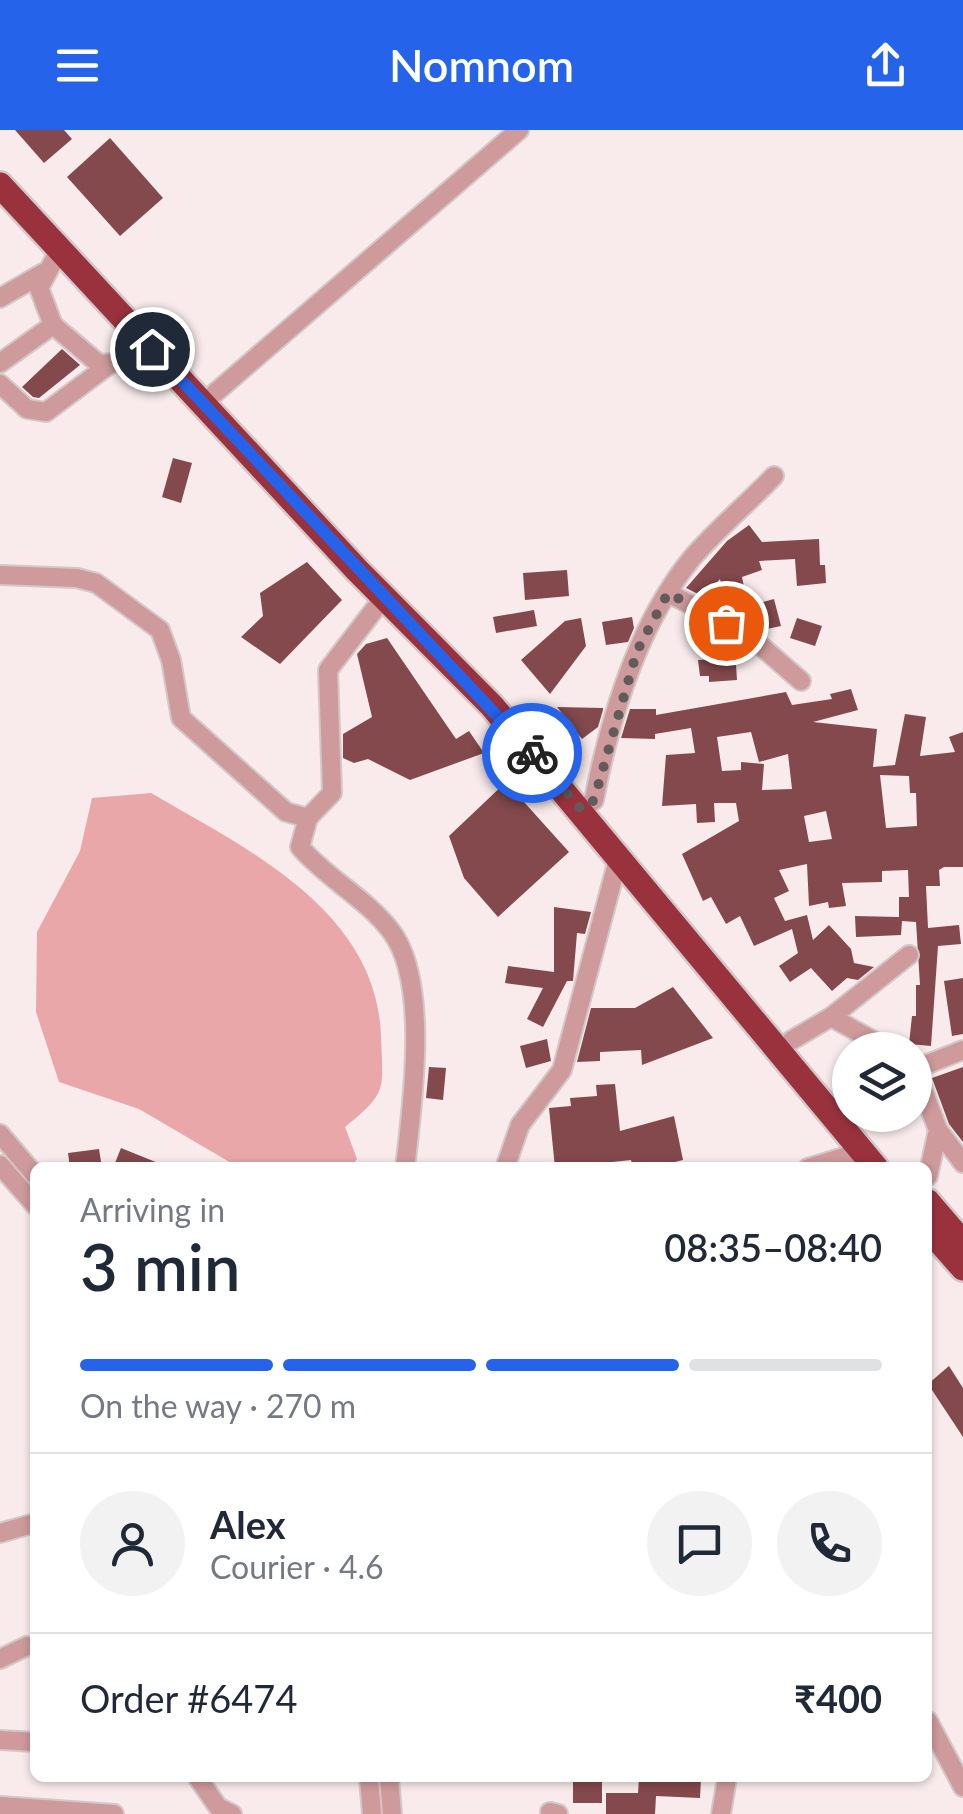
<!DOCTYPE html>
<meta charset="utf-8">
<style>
:root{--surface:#fff;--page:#f2f2f3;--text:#1f2937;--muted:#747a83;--line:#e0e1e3;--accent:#2563eb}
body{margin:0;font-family:Lato,sans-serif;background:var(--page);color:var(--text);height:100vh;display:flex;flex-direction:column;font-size:38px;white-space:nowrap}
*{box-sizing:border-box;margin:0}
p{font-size:32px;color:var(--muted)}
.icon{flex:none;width:55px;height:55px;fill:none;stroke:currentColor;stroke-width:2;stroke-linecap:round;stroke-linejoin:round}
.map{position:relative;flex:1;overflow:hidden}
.drawer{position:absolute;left:30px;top:1032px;width:902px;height:620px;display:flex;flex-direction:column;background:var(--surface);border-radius:15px;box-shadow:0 2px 8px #0004}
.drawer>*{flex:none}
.controls{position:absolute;left:832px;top:902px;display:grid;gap:20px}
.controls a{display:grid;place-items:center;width:100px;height:100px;border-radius:50%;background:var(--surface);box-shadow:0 2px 8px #0004;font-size:50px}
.pin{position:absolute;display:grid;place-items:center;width:85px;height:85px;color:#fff;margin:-42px;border:5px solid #fff;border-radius:50%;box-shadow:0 2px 10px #0007}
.courier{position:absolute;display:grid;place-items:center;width:100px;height:100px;margin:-50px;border:8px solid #2563eb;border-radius:50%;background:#fff;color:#222;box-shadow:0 2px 12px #0007}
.overview em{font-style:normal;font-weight:600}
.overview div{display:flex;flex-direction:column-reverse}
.overview{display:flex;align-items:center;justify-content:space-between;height:170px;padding:0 50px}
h1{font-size:65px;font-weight:600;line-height:75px}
.bar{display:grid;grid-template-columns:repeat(4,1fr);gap:15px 10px;align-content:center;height:120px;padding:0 50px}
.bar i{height:12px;border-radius:8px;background:var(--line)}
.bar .active{background:var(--accent)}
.bar p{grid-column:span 4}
.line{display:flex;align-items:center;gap:25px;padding:0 50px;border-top:2px solid var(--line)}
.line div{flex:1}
.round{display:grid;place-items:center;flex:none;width:105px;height:105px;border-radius:52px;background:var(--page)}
header{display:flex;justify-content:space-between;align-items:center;height:130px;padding:0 50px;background:var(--accent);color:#fff;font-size:45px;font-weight:600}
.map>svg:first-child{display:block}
.water{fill:#eaa7a9}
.building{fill:#83494c;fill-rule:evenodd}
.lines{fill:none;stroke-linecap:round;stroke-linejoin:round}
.minor-casing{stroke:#d4c7c7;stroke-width:22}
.highway-casing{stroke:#d4c7c7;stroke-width:30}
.minor{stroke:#ce9a9b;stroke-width:18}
.highway{stroke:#9a323d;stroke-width:25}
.done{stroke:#635b5b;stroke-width:10;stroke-dasharray:0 18}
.route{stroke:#2563eb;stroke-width:12}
</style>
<header><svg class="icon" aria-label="menu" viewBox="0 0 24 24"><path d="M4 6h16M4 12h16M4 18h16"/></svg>Nomnom<svg class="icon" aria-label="share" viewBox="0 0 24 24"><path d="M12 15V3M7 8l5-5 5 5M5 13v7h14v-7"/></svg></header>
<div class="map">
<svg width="963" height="1684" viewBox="0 0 963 1684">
<rect width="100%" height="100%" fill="#f9ebeb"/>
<path class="water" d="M151,663C247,719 377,780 381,906C383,961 388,962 345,997L357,1029L351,1037H238L139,979L59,952L36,882L37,802L80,721L92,668Z"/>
<g class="building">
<polygon points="15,0 64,0 72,9 44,33"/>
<polygon points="110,8 163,68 120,106 67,47"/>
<polygon points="62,219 80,235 39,268 33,267 22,257"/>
<polygon points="173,328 192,333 181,373 162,367"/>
<polygon points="749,395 762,412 819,409 820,435 825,435 826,453 797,456 795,429 759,431 762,440 742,447 748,476 774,469 781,496 762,500 753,488 736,484 730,470 725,471 720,449 704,467 686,458 727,411"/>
<polygon points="307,432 342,470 280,534 241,507 263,486 260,463"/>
<polygon points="567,440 569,466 525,470 523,443"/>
<polygon points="534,480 537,496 496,503 493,487"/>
<polygon points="632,487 634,498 628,512 606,515 602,492"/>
<polygon points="581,488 586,516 550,564 521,530 565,491"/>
<polygon points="797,488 822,496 815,516 790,508"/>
<polygon points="387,508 456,609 469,601 484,623 410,650 368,629 354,633 343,628 343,604 372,587 357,524 366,514"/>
<polygon points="735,519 737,550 709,552 709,546 700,546 698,530 712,529 712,520"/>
<path d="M851,559L858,580L813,592L877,599L873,637L895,635L905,584L926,587L920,626L955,622L949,607L963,602V737H944L939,740L940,756H926L928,798L959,795L961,814L938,816L931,916L909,914L912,886H916V855H920L916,792L902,791L901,805L856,807L855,786L899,787V767H909L908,740L882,741V752L842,753L846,776L829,778L828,772L809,776L807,734L779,740L789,761L774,768L785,791L807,785L813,810L829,795L851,819L854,833L874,837L858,850L847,848L832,861L811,838L790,852L779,836L798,823L792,799L754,816L740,786L726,794L711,767L703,771L682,724L739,691L736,673H714L715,692L697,693L696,674L662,676L666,625L695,623L691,598L655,604V609L621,608L630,579H656V585L786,562L792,575L832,569L830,564ZM751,602L759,632L788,624L792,659L762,660L764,634L741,632V640L722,641L717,607ZM880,645L909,646L910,663H916L917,696L886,698ZM826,681L832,709L809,712L804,686Z"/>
<polygon points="557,577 603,578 603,580 598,597 582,609"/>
<polygon points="506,652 569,722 498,787 464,748 449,706"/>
<polygon points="554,777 591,782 585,804 577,803 573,851 567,851 543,897 527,889 543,858 505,853 508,836 554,842"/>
<polygon points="963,848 963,904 952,906 944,851"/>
<polygon points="673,857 713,908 642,935 641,920 600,922 600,931 577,932 591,878 635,878"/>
<polygon points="547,909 551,931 526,938 520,916"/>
<polygon points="429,937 446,938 443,970 426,968"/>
<polygon points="963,937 963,1012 949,994 932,948"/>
<polygon points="615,954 620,1001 674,986 683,1030 651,1038 633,1038 631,1030 603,1033 603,1038 555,1038 549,978 571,976 570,968 597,966 596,955"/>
<polygon points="121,1018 168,1037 168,1038 113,1038"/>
<polygon points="99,1019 102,1038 70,1038 68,1023"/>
<polygon points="949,1236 963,1258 963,1307 928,1254"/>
<rect x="573" y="1648" width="29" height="25"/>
<polygon points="639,1648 701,1648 700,1668 656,1666 655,1684 606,1684 606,1663 638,1663"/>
</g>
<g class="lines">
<defs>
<g id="minor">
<polyline points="60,119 39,158 53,195 99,234 128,232 152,219"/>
<polyline points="0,168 43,143"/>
<polyline points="0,233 53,195"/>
<polyline points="0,254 27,279 46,282 110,234"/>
<polyline points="215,263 519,0"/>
<polyline points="0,445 77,448 96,453 160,500 171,530 181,588 286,682 308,688 332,663 328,540 384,467"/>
<polyline points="668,463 746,503 801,551"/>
<path d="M582,680L594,670C610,587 638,494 692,428C717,399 748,373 774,346"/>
<path d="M308,688L300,717C326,748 367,769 391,801C430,852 412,977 405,1038"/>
<polyline points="831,887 909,825"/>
<polyline points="792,910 831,887 890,920"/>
<polyline points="938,1000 963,1033"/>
<polyline points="0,1004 35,1045"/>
<polyline points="0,1035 35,1075"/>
<polyline points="505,1038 520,995 562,940 619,726"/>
<polyline points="808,1038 863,1021"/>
<polyline points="928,1046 938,1000 915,939 963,920"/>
<polyline points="0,1403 35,1393"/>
<polyline points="0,1529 27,1516"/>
<polyline points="928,1591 963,1657"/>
<polyline points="0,1610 35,1612"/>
<polyline points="198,1648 218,1677 232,1684"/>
<polyline points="369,1648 372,1684"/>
<polyline points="389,1648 392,1684"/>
<polyline points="0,1676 114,1684"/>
<polyline points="550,1682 558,1684"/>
<polyline points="721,1684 727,1648"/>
</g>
<g id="highway">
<polyline points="0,55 357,440 492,576 876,1038"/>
<polyline points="928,1072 963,1113"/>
<polyline points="933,1104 963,1138"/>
</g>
</defs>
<use href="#minor" class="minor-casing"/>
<use href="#highway" class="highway-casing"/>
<use href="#minor" class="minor"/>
<use href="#highway" class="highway"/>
</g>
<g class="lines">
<polyline class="done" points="532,623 582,680 594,670 637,521 668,463 726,493"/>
<polyline class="route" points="152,219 532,623"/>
</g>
</svg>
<div class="controls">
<a><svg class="icon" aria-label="layers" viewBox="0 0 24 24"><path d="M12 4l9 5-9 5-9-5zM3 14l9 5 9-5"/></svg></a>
</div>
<div class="pin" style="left:726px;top:493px;background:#ea580c"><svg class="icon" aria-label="bag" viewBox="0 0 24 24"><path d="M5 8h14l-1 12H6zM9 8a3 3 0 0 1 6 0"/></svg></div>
<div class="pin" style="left:152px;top:219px;background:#1f2937"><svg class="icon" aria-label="home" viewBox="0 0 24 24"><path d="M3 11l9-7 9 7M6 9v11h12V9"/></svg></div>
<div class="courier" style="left:532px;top:623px"><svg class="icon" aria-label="bike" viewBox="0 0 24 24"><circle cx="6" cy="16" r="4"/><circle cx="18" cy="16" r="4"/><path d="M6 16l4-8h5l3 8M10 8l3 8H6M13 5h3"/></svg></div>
<section class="drawer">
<div class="overview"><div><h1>3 min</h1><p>Arriving in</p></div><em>08:35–08:40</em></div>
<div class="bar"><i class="active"></i><i class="active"></i><i class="active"></i><i></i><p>On the way · 270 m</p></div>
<div class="line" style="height:180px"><a class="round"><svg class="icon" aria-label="person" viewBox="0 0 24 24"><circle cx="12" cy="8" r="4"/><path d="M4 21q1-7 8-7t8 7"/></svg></a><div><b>Alex</b><p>Courier · 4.6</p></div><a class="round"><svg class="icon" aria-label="chat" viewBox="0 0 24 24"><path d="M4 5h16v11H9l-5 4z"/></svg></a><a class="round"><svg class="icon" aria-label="phone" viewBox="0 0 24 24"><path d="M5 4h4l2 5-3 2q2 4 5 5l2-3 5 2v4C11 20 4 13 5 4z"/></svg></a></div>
<div class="line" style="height:130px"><div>Order #6474</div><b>₹400</b></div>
</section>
</div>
